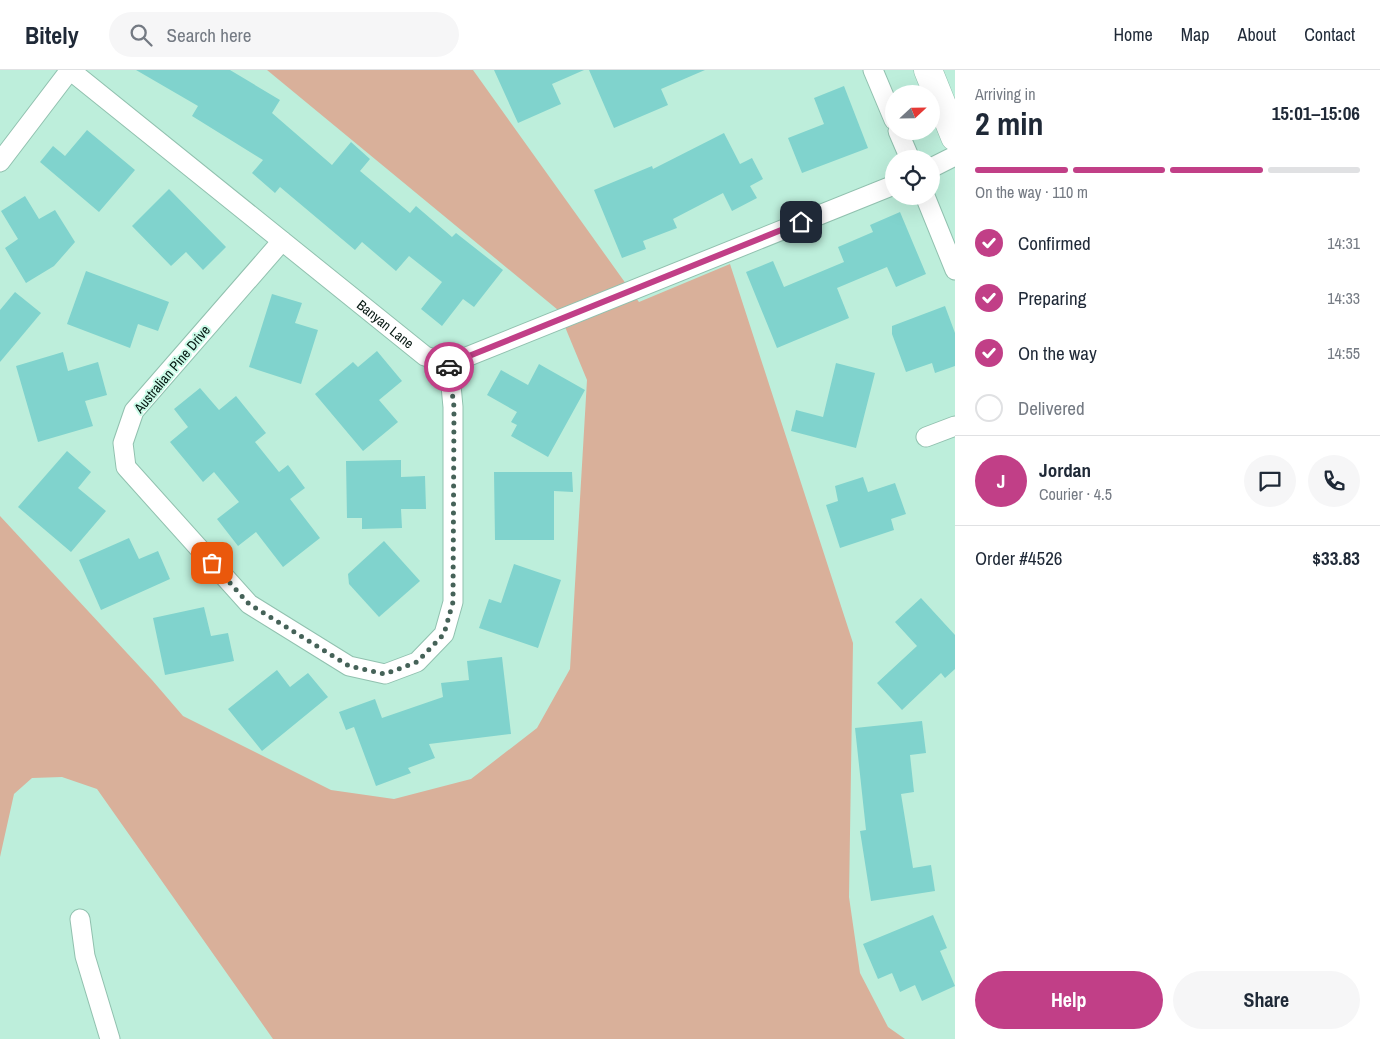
<!DOCTYPE html>
<meta charset="utf-8">
<style>
:root{--surface:#fff;--page:#f6f6f7;--text:#1f2937;--muted:#747a83;--line:#e0e1e3;--accent:#c13f87}
body{margin:0;font-family:"Archivo Narrow",sans-serif;background:var(--page);color:var(--text);height:100vh;display:flex;flex-direction:column;font-size:19px;white-space:nowrap}
*{box-sizing:border-box;margin:0}
p{font-size:16px;color:var(--muted)}
.icon{flex:none;width:28px;height:28px;fill:none;stroke:currentColor;stroke-width:2;stroke-linecap:round;stroke-linejoin:round}
.map{position:relative;flex:1;overflow:hidden}
.sheet{display:flex;flex-direction:column;background:var(--surface);width:425px}
.sheet>*{flex:none}
.needle{width:32px;rotate:68deg}
.controls{position:absolute;left:885px;top:15px;display:grid;gap:10px}
.controls a{display:grid;place-items:center;width:55px;height:55px;border-radius:50%;background:var(--surface);box-shadow:0 5px 20px #0002;font-size:25px}
.pin{position:absolute;display:grid;place-items:center;width:42px;height:42px;color:#fff;margin:-21px;border-radius:10px;box-shadow:0 2px 8px #0006}
.courier{position:absolute;display:grid;place-items:center;width:50px;height:50px;margin:-25px;border:4px solid #c13f87;border-radius:50%;background:#fff;color:#222;box-shadow:0 1px 6px #0007}
.head em{font-style:normal;font-weight:700}
.head div{display:flex;flex-direction:column-reverse}
.head{display:flex;align-items:center;justify-content:space-between;height:85px;padding:0 20px}
h1{font-size:32px;font-weight:700;line-height:38px}
.bar{display:grid;grid-template-columns:repeat(4,1fr);gap:8px 5px;align-content:center;height:60px;padding:0 20px}
.bar i{height:6px;border-radius:4px;background:var(--line)}
.bar .current{background:var(--accent)}
.bar p{grid-column:span 4}
.line{display:flex;align-items:center;gap:12px;padding:0 20px;border-top:1px solid var(--line)}
.line div{flex:1}
.round{display:grid;place-items:center;flex:none;width:52px;height:52px;border-radius:26px;background:var(--page)}
ol{padding:0 20px;list-style:none}
li{display:flex;align-items:center;gap:15px;height:55px}
li p{margin-inline-start:auto}
li .icon{padding:5px;border-radius:50%;background:var(--accent);color:#fff;stroke-width:4}
li:last-child{color:var(--muted)}
li i{width:28px;height:28px;border:2px solid var(--line);border-radius:50%}
.button{display:flex;gap:10px;margin-top:auto;padding:10px 20px}
.button a{flex:1;height:58px;border-radius:30px;background:var(--accent);color:#fff;font-size:20px;font-weight:700;line-height:58px;text-align:center}
.button a+a{background:var(--page);color:var(--text)}
header{display:flex;align-items:center;gap:30px;box-sizing:border-box;height:70px;padding:0 25px;background:var(--surface);border-bottom:1px solid var(--line)}
header strong{font-size:24px}
nav{display:flex;gap:28px;margin-inline-start:auto;font-size:18px}
.search{width:350px;height:45px;background:var(--page);display:flex;align-items:center;gap:12px;box-sizing:border-box;padding:0 18px;border-radius:28px;color:var(--muted);font-size:19px}
main{display:flex;flex:1;min-height:0}
.map>svg:first-child{display:block}
.green{fill:#d9b09a}
.building{fill:#80d3cd}
.lines{fill:none;stroke-linecap:round;stroke-linejoin:round}
.minor-casing{stroke:#91c1af;stroke-width:21}
.trunk-casing{stroke:#91c1af;stroke-width:29}
.minor{stroke:#fff;stroke-width:19}
.trunk{stroke:#fff;stroke-width:28}
.done{stroke:#456258;stroke-width:5;stroke-dasharray:0 9}
.route{stroke:#c13f87;stroke-width:6}
.labels{text-anchor:middle;stroke-width:4;stroke-linejoin:round;paint-order:stroke}
.street-label{font-size:14px;fill:#051711;stroke:#cafbe8}
</style>
<header>
<strong>Bitely</strong>
<div class="search"><svg class="icon" aria-label="search" viewBox="0 0 24 24"><circle cx="10" cy="10" r="6"/><path d="M15 15l6 6"/></svg>Search here</div>
<nav><a>Home</a><a>Map</a><a>About</a><a>Contact</a></nav>
</header>
<main>
<div class="map">
<svg width="955" height="969" viewBox="0 0 955 969">
<rect width="100%" height="100%" fill="#bdeedb"/>
<polygon class="green" points="267,0 473,0 639,232 730,194 853,573 849,827 860,903 888,957 905,969 273,969 97,719 62,707 32,708 14,724 0,787 0,446 152,610 183,646 331,720 394,729 471,709 537,658 570,599 587,310 558,240"/>
<g class="building">
<polygon points="136,0 230,0 280,30 272,43 332,95 351,72 370,89 360,101 410,143 416,136 452,167 456,163 503,200 474,237 463,229 442,256 421,239 442,212 409,186 396,201 362,172 355,180 280,117 275,123 252,103 263,90 192,46 198,36"/>
<polygon points="494,0 584,0 552,14 561,34 518,53"/>
<polygon points="589,0 705,0 661,19 668,35 614,58"/>
<polygon points="844,16 868,78 802,103 788,68 824,54 814,28"/>
<polygon points="87,60 135,100 99,142 40,92 53,76 65,86"/>
<polygon points="724,63 740,94 752,88 763,109 750,116 757,128 732,141 723,123 673,149 677,158 643,171 646,179 622,188 594,120 652,96 653,99"/>
<polygon points="169,119 226,177 203,200 186,182 171,196 132,156"/>
<polygon points="25,126 39,149 55,140 75,172 54,196 26,213 5,178 18,169 1,141"/>
<polygon points="900,142 926,204 896,217 887,197 837,218 849,248 777,278 746,202 773,191 784,217 844,192 838,177 873,162 870,155"/>
<polygon points="86,201 169,232 158,261 138,254 130,278 67,254"/>
<polygon points="15,222 41,243 0,292 0,240"/>
<polygon points="272,224 302,233 295,253 318,260 301,314 249,297"/>
<polygon points="945,236 955,263 955,296 935,303 932,293 906,302 892,264 892,256"/>
<polygon points="377,281 402,311 379,330 398,352 363,381 315,324 353,292 358,297"/>
<polygon points="63,282 68,301 98,292 107,325 85,331 93,356 38,372 16,296"/>
<polygon points="836,293 875,303 856,378 791,361 796,340 823,347"/>
<polygon points="539,294 585,320 548,387 511,366 517,355 511,352 517,342 487,325 501,300 528,315"/>
<polygon points="200,318 219,340 236,326 266,363 255,372 279,402 288,395 305,418 290,429 320,468 283,497 256,462 238,476 217,449 239,432 214,402 203,412 170,372 188,357 174,339"/>
<polygon points="67,381 91,402 78,418 106,441 71,482 18,437"/>
<polygon points="401,390 401,407 425,406 426,439 401,439 402,458 362,459 362,448 347,448 346,391"/>
<polygon points="494,402 572,402 573,422 554,421 554,470 495,470"/>
<polygon points="863,407 868,422 895,413 906,444 891,449 894,460 840,478 826,435 838,431 835,416"/>
<polygon points="129,468 139,489 158,481 170,509 101,540 79,490"/>
<polygon points="384,471 420,511 379,547 349,514 348,504"/>
<polygon points="514,494 561,510 538,578 479,558 489,529 501,533"/>
<polygon points="921,528 955,565 955,599 945,608 941,603 902,640 877,613 917,576 895,552"/>
<polygon points="204,537 211,566 228,563 234,591 165,605 153,548"/>
<polygon points="502,587 511,664 429,674 435,688 408,698 411,703 376,716 354,657 346,660 339,642 375,629 382,648 443,627 441,613 469,610 467,591"/>
<polygon points="277,600 290,617 308,603 328,627 262,681 228,639"/>
<polygon points="922,651 926,683 910,685 914,722 901,724 913,798 931,795 935,821 871,831 860,761 866,760 855,658"/>
<polygon points="933,845 947,878 940,881 955,916 922,931 915,915 900,922 892,903 878,909 863,874"/>
</g>
<g class="lines">
<defs>
<g id="minor">
<path id="s1" d="M70,0L425,286L449,294L894,115"/>
<polyline points="873,0 894,50"/>
<polyline points="898,61 910,89"/>
<polyline points="0,92 70,0"/>
<polyline points="931,98 955,86"/>
<polyline points="925,126 955,200"/>
<polyline points="282,171 134,341 123,373 126,397 249,534 349,596 385,604 417,592 444,564 453,532 453,337 449,294"/>
<polyline points="926,367 955,356"/>
<polyline points="80,849 85,886 110,969"/>
</g>
<polyline id="trunk" points="928,0 955,67"/>
</defs>
<use href="#minor" class="minor-casing"/>
<use href="#trunk" class="trunk-casing"/>
<use href="#minor" class="minor"/>
<use href="#trunk" class="trunk"/>
</g>
<g class="lines">
<polyline class="done" points="212,493 249,534 349,596 385,604 417,592 444,564 453,532 454,337 449,297"/>
<polyline class="route" points="449,297 449,294 801,152"/>
</g>
<g class="labels">
<g class="street-label">
<text dy="5" stroke="none"><textPath href="#s1" startOffset="405">Banyan Lane</textPath></text>
<text transform="translate(172 299) rotate(-50)" y="5">Australian Pine Drive</text>
</g>
</g>
</svg>
<div class="controls">
<a><svg class="needle" viewBox="-14 -14 28 28"><path d="M0-13l5 13h-10z" fill="#e53935"/><path d="M0 13l5-13h-10z" fill="#747a83"/></svg></a>
<a><svg class="icon" aria-label="locate" viewBox="0 0 24 24"><circle cx="12" cy="12" r="6"/><path d="M12 2v4M12 18v4M2 12h4M18 12h4"/></svg></a>
</div>
<div class="pin" style="left:212px;top:493px;background:#ea580c"><svg class="icon" aria-label="bag" viewBox="0 0 24 24"><path d="M5 8h14l-1 12H6zM9 8a3 3 0 0 1 6 0"/></svg></div>
<div class="pin" style="left:801px;top:152px;background:#1f2937"><svg class="icon" aria-label="home" viewBox="0 0 24 24"><path d="M3 11l9-7 9 7M6 9v11h12V9"/></svg></div>
<div class="courier" style="left:449px;top:297px"><svg class="icon" aria-label="car" viewBox="0 0 24 24"><path d="M5 17H2v-5l4-1 3-4h7l3 4 3 1v5h-3M9 17h6M6 11h13"/><circle cx="7" cy="17" r="2"/><circle cx="17" cy="17" r="2"/></svg></div>
</div>
<section class="sheet">
<div class="head"><div><h1>2 min</h1><p>Arriving in</p></div><em>15:01–15:06</em></div>
<div class="bar"><i class="current"></i><i class="current"></i><i class="current"></i><i></i><p>On the way · 110 m</p></div>
<ol>
<li><svg class="icon" aria-label="check" viewBox="0 0 24 24"><path d="M5 12l5 5 9-10"/></svg>Confirmed<p>14:31</p></li>
<li><svg class="icon" aria-label="check" viewBox="0 0 24 24"><path d="M5 12l5 5 9-10"/></svg>Preparing<p>14:33</p></li>
<li><svg class="icon" aria-label="check" viewBox="0 0 24 24"><path d="M5 12l5 5 9-10"/></svg>On the way<p>14:55</p></li>
<li><i></i>Delivered</li>
</ol>
<div class="line" style="height:90px"><b class="round" style="background:var(--accent);color:#fff">J</b><div><b>Jordan</b><p>Courier · 4.5</p></div><a class="round"><svg class="icon" aria-label="chat" viewBox="0 0 24 24"><path d="M4 5h16v11H9l-5 4z"/></svg></a><a class="round"><svg class="icon" aria-label="phone" viewBox="0 0 24 24"><path d="M5 4h4l2 5-3 2q2 4 5 5l2-3 5 2v4C11 20 4 13 5 4z"/></svg></a></div>
<div class="line" style="height:65px"><div>Order #4526</div><b>$33.83</b></div>
<div class="button"><a>Help</a><a>Share</a></div>
</section>
</main>
